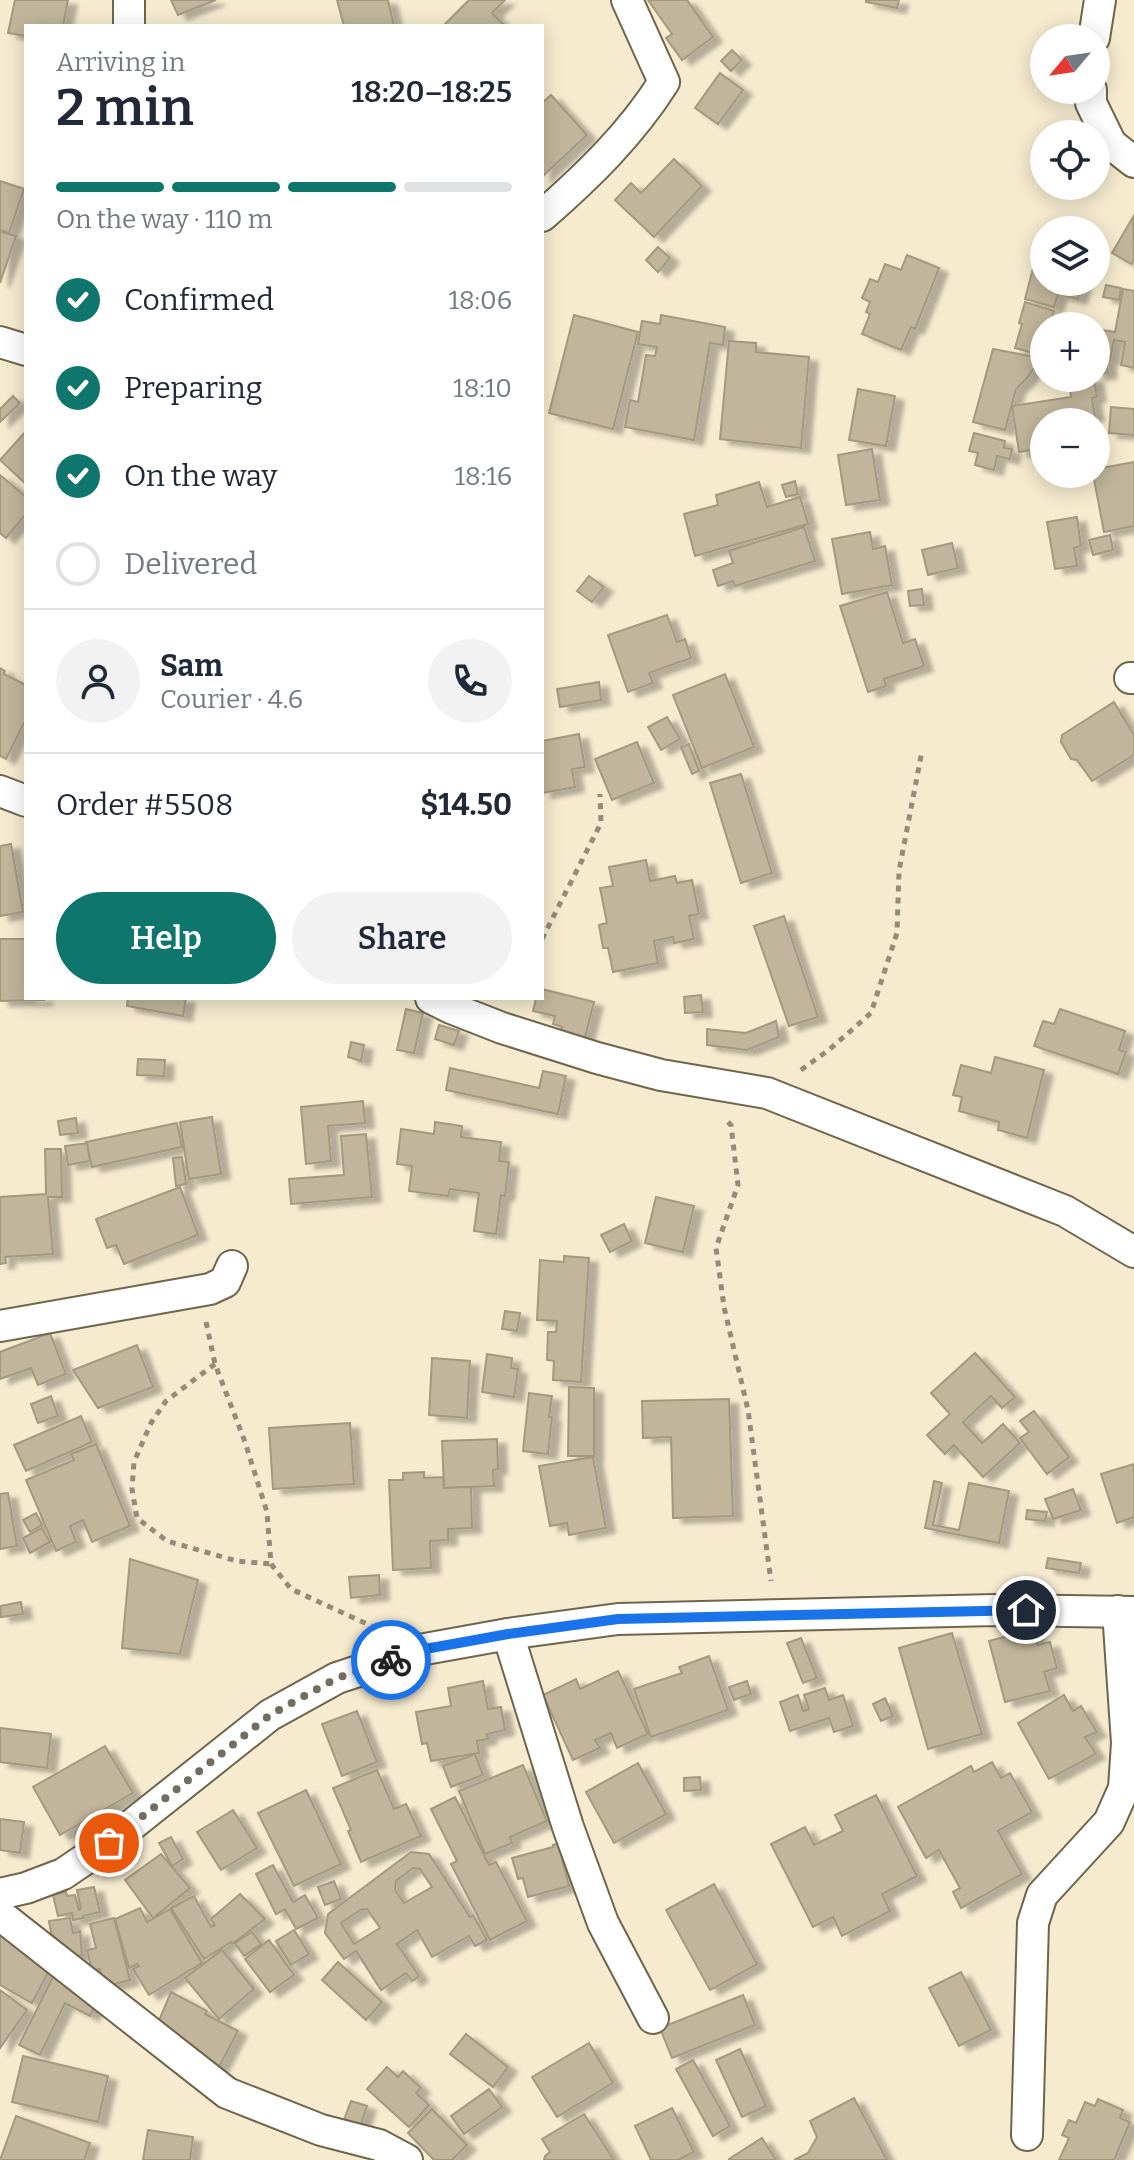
<!DOCTYPE html>
<meta charset="utf-8">
<style>
:root{--surface:#fff;--page:#f2f2f3;--text:#1f2937;--muted:#747a83;--line:#e0e1e3;--accent:#0f766e}
body{margin:0;font-family:Bitter,serif;background:var(--page);color:var(--text);height:100vh;display:flex;flex-direction:column;font-size:30px;white-space:nowrap}
*{box-sizing:border-box;margin:0}
p{font-size:26px;color:var(--muted)}
.icon{flex:none;width:44px;height:44px;fill:none;stroke:currentColor;stroke-width:2;stroke-linecap:round;stroke-linejoin:round}
.map{position:relative;flex:1;overflow:hidden}
.details{position:absolute;left:24px;top:24px;width:520px;height:976px;display:flex;flex-direction:column;background:var(--surface);border-radius:0px;box-shadow:0 4px 20px #0003}
.details>*{flex:none}
.needle{width:52px;rotate:241deg}
.controls{position:absolute;left:1030px;top:24px;display:grid;gap:16px}
.controls a{display:grid;place-items:center;width:80px;height:80px;border-radius:50%;background:var(--surface);box-shadow:0 4px 20px #0003;font-size:40px}
.pin{position:absolute;display:grid;place-items:center;width:68px;height:68px;color:#fff;margin:-34px;border:4px solid #fff;border-radius:50%;box-shadow:0 2px 8px #0007}
.courier{position:absolute;display:grid;place-items:center;width:80px;height:80px;margin:-40px;border:6px solid #1a73e8;border-radius:50%;background:#fff;color:#222;box-shadow:0 2px 10px #0007}
.headline em{font-style:normal;font-weight:600}
.headline div{display:flex;flex-direction:column-reverse}
.headline{display:flex;align-items:center;justify-content:space-between;height:136px;padding:0 32px}
h1{font-size:52px;font-weight:600;line-height:60px}
.bar{display:grid;grid-template-columns:repeat(4,1fr);gap:12px 8px;align-content:center;height:96px;padding:0 32px}
.bar i{height:10px;border-radius:6px;background:var(--line)}
.bar .current{background:var(--accent)}
.bar p{grid-column:span 4}
.line{display:flex;align-items:center;gap:20px;padding:0 32px;border-top:2px solid var(--line)}
.line div{flex:1}
.round{display:grid;place-items:center;flex:none;width:84px;height:84px;border-radius:42px;background:var(--page)}
ol{padding:0 32px;list-style:none}
li{display:flex;align-items:center;gap:24px;height:88px}
li p{margin-inline-start:auto}
li .icon{padding:8px;border-radius:50%;background:var(--accent);color:#fff;stroke-width:4}
li:last-child{color:var(--muted)}
li i{width:44px;height:44px;border:4px solid var(--line);border-radius:50%}
.cta{display:flex;gap:16px;margin-top:auto;padding:16px 32px}
.cta a{flex:1;height:92px;border-radius:48px;background:var(--accent);color:#fff;font-size:32px;font-weight:600;line-height:92px;text-align:center}
.cta a+a{background:var(--page);color:var(--text)}
.map>svg:first-child{display:block}
.building{fill:#c1b69b;stroke:#a3997f;stroke-width:2;fill-rule:evenodd;filter:url(#shadow)}
.lines{fill:none;stroke-linecap:round;stroke-linejoin:round}
.minor-casing{stroke:#6f654d;stroke-width:34}
.path{stroke:#938c79;stroke-width:5;stroke-dasharray:6 6;stroke-linecap:butt}
.minor{stroke:#fff;stroke-width:30}
.done{stroke:#736d5d;stroke-width:8;stroke-dasharray:0 14.4}
.route{stroke:#1a73e8;stroke-width:10}
</style>
<div class="map">
<svg width="1134" height="2160" viewBox="0 0 1134 2160">
<defs>
<filter id="shadow"><feDropShadow dx="9" dy="5" stdDeviation="2" flood-color="#0004"/></filter>
</defs>
<rect width="100%" height="100%" fill="#f6ebcf"/>
<g class="building">
<polygon points="15,0 68,0 63,26 26,26 26,36 8,33"/>
<polygon points="171,0 216,0 178,15"/>
<polygon points="337,0 388,0 394,26 344,26"/>
<polygon points="469,0 505,0 492,13 505,26 447,26 445,24"/>
<polygon points="648,0 687,0 713,37 682,60 666,38 672,34"/>
<polygon points="866,0 899,0 897,8 866,2"/>
<polygon points="732,50 742,60 731,71 721,61"/>
<polygon points="720,73 743,90 718,124 695,108"/>
<polygon points="551,95 587,135 542,177 542,103"/>
<polygon points="674,159 702,186 654,237 615,200 631,183 641,193"/>
<polygon points="0,181 24,189 9,233 0,230"/>
<polygon points="1133,217 1134,259 1131,264 1112,253"/>
<polygon points="0,231 16,236 0,283"/>
<polygon points="658,247 670,258 658,272 646,260"/>
<polygon points="907,255 939,268 915,329 911,327 901,350 862,334 870,314 866,312 870,302 862,298 870,279 878,282 885,264 901,270"/>
<polygon points="1036,257 1044,259 1044,282 1082,282 1078,299 1058,294 1054,307 1025,299"/>
<polygon points="1106,285 1121,288 1119,300 1103,297"/>
<polygon points="1123,289 1134,291 1134,368 1121,365 1125,342 1114,340 1110,360 1096,357 1096,329 1115,332"/>
<polygon points="1025,302 1054,311 1049,326 1044,326 1044,356 1015,348 1022,324 1019,323"/>
<polygon points="574,315 638,332 613,429 549,413"/>
<polygon points="661,315 725,327 723,345 710,343 694,440 625,427 630,400 638,402 646,355 655,356 657,347 638,344 642,321 660,324"/>
<polygon points="729,341 756,343 756,352 809,357 801,448 720,439"/>
<polygon points="993,349 1040,358 1028,377 1016,389 1005,430 973,422"/>
<polygon points="1106,359 1108,373 1096,375 1096,360"/>
<polygon points="1069,378 1094,378 1097,397 1092,398 1095,416 1085,417 1086,422 1044,422 1044,448 1019,452 1012,406 1071,397"/>
<polygon points="858,389 895,396 886,446 849,440"/>
<polygon points="13,396 20,403 0,422 0,409"/>
<polygon points="1111,407 1134,409 1134,435 1109,433"/>
<polygon points="26,431 26,484 0,460"/>
<polygon points="974,433 1005,441 1004,448 1012,449 1010,459 997,456 994,470 975,465 978,453 969,451"/>
<polygon points="872,449 880,500 846,505 838,455"/>
<polygon points="1134,462 1134,526 1104,532 1093,474 1096,474 1096,469"/>
<polygon points="0,475 26,497 26,514 6,538 0,533"/>
<polygon points="795,481 798,494 786,497 782,485"/>
<polygon points="759,482 767,507 800,497 808,524 695,556 684,514 718,505 716,495"/>
<polygon points="1077,517 1081,546 1074,548 1077,566 1055,569 1047,522"/>
<polygon points="804,527 815,561 735,586 733,581 718,586 713,570 733,563 729,551"/>
<polygon points="870,532 873,549 885,546 892,585 842,594 832,539"/>
<polygon points="1110,535 1113,550 1093,555 1089,540"/>
<polygon points="952,543 958,568 928,575 922,550"/>
<polygon points="589,576 604,587 592,602 577,591"/>
<polygon points="922,589 924,605 910,606 908,591"/>
<polygon points="887,592 903,643 915,639 924,666 884,679 886,686 868,692 840,606"/>
<polygon points="667,615 677,642 685,639 691,658 649,673 653,683 628,692 608,635"/>
<polygon points="0,668 5,671 4,674 26,685 26,719 6,759 0,756"/>
<polygon points="725,674 754,747 702,768 673,695"/>
<polygon points="599,682 601,700 560,707 557,689"/>
<polygon points="1114,702 1134,735 1134,755 1092,781 1077,760 1071,759 1061,742 1062,735"/>
<polygon points="667,717 680,739 661,750 648,727"/>
<polygon points="579,734 585,767 572,769 575,787 542,793 542,741"/>
<polygon points="637,742 654,783 612,800 595,759"/>
<polygon points="689,744 699,771 692,774 681,747"/>
<polygon points="741,774 772,873 741,883 710,783"/>
<polygon points="11,844 23,912 0,916 0,846"/>
<polygon points="646,860 650,881 675,876 677,883 692,880 699,914 689,916 694,939 674,943 673,937 654,941 658,963 613,972 608,948 603,948 599,925 607,923 600,888 613,886 609,867"/>
<polygon points="784,916 818,1017 789,1026 754,926"/>
<polygon points="0,939 26,939 26,998 44,998 44,1000 0,1001"/>
<polygon points="542,989 594,1002 584,1041 560,1035 562,1027 553,1024 555,1016 533,1011 536,998 542,998"/>
<polygon points="701,995 703,1012 685,1013 684,997"/>
<polygon points="128,998 186,998 183,1016 127,1006"/>
<polygon points="406,1009 423,1013 414,1053 397,1050"/>
<polygon points="1060,1009 1125,1031 1119,1050 1126,1052 1118,1074 1034,1046 1043,1021 1054,1024"/>
<polygon points="776,1021 779,1037 747,1050 707,1045 707,1029 746,1033"/>
<polygon points="439,1025 459,1031 454,1045 435,1039"/>
<polygon points="351,1042 364,1045 361,1061 348,1057"/>
<polygon points="995,1057 1044,1070 1027,1138 998,1130 999,1122 959,1111 962,1097 953,1095 961,1065 991,1073"/>
<polygon points="138,1059 165,1060 164,1076 137,1075"/>
<polygon points="450,1068 539,1088 543,1071 566,1076 558,1114 446,1090"/>
<polygon points="363,1101 365,1123 328,1126 331,1161 306,1164 301,1107"/>
<polygon points="212,1117 221,1174 189,1179 180,1122"/>
<polygon points="76,1118 78,1133 60,1135 58,1121"/>
<polygon points="435,1122 462,1126 461,1137 501,1142 499,1161 509,1162 505,1196 501,1195 496,1234 474,1231 479,1193 450,1189 448,1196 409,1191 412,1166 397,1164 401,1129 434,1134"/>
<polygon points="177,1123 182,1147 92,1167 86,1142"/>
<polygon points="366,1134 372,1197 291,1204 289,1179 344,1175 341,1136"/>
<polygon points="87,1143 90,1161 68,1165 65,1146"/>
<polygon points="45,1149 61,1149 62,1197 48,1197 53,1254 5,1257 6,1263 0,1264 0,1197 46,1194"/>
<polygon points="182,1157 186,1184 176,1186 173,1158"/>
<polygon points="180,1187 198,1235 124,1264 116,1245 107,1248 96,1219"/>
<polygon points="656,1197 694,1206 683,1252 645,1243"/>
<polygon points="624,1224 632,1241 610,1252 601,1235"/>
<polygon points="564,1256 589,1258 581,1382 553,1380 554,1361 547,1360 548,1332 556,1332 557,1321 537,1320 540,1260 564,1262"/>
<polygon points="505,1311 520,1313 517,1331 502,1329"/>
<polygon points="50,1333 66,1374 38,1385 31,1368 0,1379 0,1352"/>
<polygon points="137,1345 153,1387 98,1408 73,1370"/>
<polygon points="975,1353 1015,1397 1002,1408 991,1396 963,1422 982,1443 1003,1424 1020,1443 983,1477 954,1445 945,1454 927,1435 950,1414 931,1393"/>
<polygon points="487,1354 512,1358 511,1368 518,1369 514,1397 482,1392"/>
<polygon points="432,1358 470,1361 467,1418 429,1415"/>
<polygon points="569,1387 594,1388 594,1456 568,1456"/>
<polygon points="529,1393 552,1396 549,1417 552,1417 548,1454 523,1451"/>
<polygon points="51,1396 58,1416 38,1423 31,1404"/>
<polygon points="729,1399 733,1516 673,1518 671,1437 643,1438 642,1401"/>
<polygon points="1034,1411 1069,1457 1047,1474 1020,1438 1029,1432 1020,1421"/>
<polygon points="81,1416 92,1442 26,1471 14,1445"/>
<polygon points="350,1423 354,1484 273,1489 269,1428"/>
<polygon points="497,1439 498,1469 493,1470 494,1486 444,1488 442,1441"/>
<polygon points="96,1444 130,1526 92,1542 83,1520 70,1526 76,1542 56,1551 26,1480 74,1460 71,1454"/>
<polygon points="593,1457 606,1528 569,1535 567,1523 550,1526 539,1466"/>
<polygon points="1134,1464 1134,1517 1117,1523 1101,1474"/>
<polygon points="424,1472 424,1478 443,1477 444,1488 471,1487 472,1528 448,1529 448,1540 430,1541 431,1568 393,1570 389,1480 403,1480 403,1473"/>
<polygon points="934,1481 942,1483 933,1525 959,1530 969,1483 1009,1491 999,1543 925,1528"/>
<polygon points="1073,1489 1081,1510 1053,1519 1045,1499"/>
<polygon points="8,1493 17,1546 0,1549 0,1494"/>
<polygon points="1027,1510 1047,1512 1045,1521 1026,1519"/>
<polygon points="36,1513 42,1525 30,1532 23,1520"/>
<polygon points="42,1528 50,1542 30,1553 23,1538"/>
<polygon points="1048,1558 1081,1563 1079,1573 1046,1568"/>
<polygon points="130,1559 198,1580 180,1654 122,1648"/>
<polygon points="379,1575 380,1595 351,1598 349,1577"/>
<polygon points="21,1602 23,1614 1,1617 0,1606"/>
<polygon points="1034,1629 1038,1645 1050,1642 1057,1668 1044,1672 1050,1691 1005,1702 989,1641"/>
<polygon points="952,1633 982,1734 928,1749 899,1648"/>
<polygon points="801,1638 817,1678 803,1683 787,1643"/>
<polygon points="709,1656 728,1710 651,1737 634,1689 682,1673 679,1667"/>
<polygon points="618,1671 648,1734 617,1748 611,1733 595,1740 600,1748 573,1760 543,1695 576,1679 580,1689"/>
<polygon points="483,1681 488,1709 501,1707 505,1730 487,1734 488,1739 477,1741 479,1753 431,1761 427,1743 422,1744 416,1712 451,1706 448,1688"/>
<polygon points="747,1681 751,1694 734,1700 729,1687"/>
<polygon points="825,1688 829,1700 843,1695 853,1726 834,1732 829,1718 790,1731 780,1702 798,1695 803,1711 809,1709 804,1695"/>
<polygon points="1064,1695 1073,1711 1081,1706 1097,1732 1085,1737 1096,1754 1049,1779 1018,1723"/>
<polygon points="885,1698 893,1716 881,1721 873,1704"/>
<polygon points="357,1711 377,1762 342,1776 322,1724"/>
<polygon points="0,1728 51,1734 47,1768 0,1762"/>
<polygon points="105,1746 133,1793 60,1835 33,1787"/>
<polygon points="475,1754 483,1775 451,1787 443,1766"/>
<polygon points="992,1762 1001,1778 1010,1773 1032,1812 998,1831 1022,1874 961,1908 953,1892 960,1888 939,1850 926,1858 898,1807 971,1766 974,1772"/>
<polygon points="638,1763 666,1814 614,1843 586,1792"/>
<polygon points="523,1765 547,1821 510,1837 512,1843 485,1854 459,1791"/>
<polygon points="377,1770 394,1809 406,1804 421,1836 361,1862 348,1831 351,1830 333,1788"/>
<polygon points="700,1777 701,1790 684,1791 684,1778"/>
<polygon points="306,1790 341,1864 294,1886 258,1813"/>
<polygon points="876,1795 917,1876 882,1894 890,1911 842,1936 833,1917 813,1927 771,1844 805,1827 814,1845 843,1831 835,1815"/>
<polygon points="455,1797 489,1865 496,1862 527,1921 490,1940 451,1864 457,1861 431,1809"/>
<polygon points="233,1810 257,1848 221,1870 197,1832"/>
<polygon points="0,1819 24,1822 20,1853 0,1850"/>
<polygon points="171,1837 183,1859 172,1866 159,1843"/>
<polygon points="562,1842 566,1858 562,1859 569,1886 528,1897 523,1878 518,1879 512,1858 553,1847 553,1845"/>
<path d="M411,1852L429,1854L470,1917L473,1915L487,1940L475,1946L469,1936L432,1957L417,1930L397,1944L419,1976L412,1981L406,1973L381,1990L356,1951L344,1959L325,1933L328,1914ZM413,1868L420,1869L432,1887L404,1903L395,1890L396,1881ZM362,1909H367L380,1928L354,1944L341,1923Z"/>
<polygon points="161,1854 190,1888 153,1918 125,1880"/>
<polygon points="273,1865 293,1902 305,1895 318,1918 296,1929 285,1909 276,1914 256,1874"/>
<polygon points="334,1881 341,1899 325,1905 318,1887"/>
<polygon points="714,1884 757,1964 710,1990 666,1910"/>
<polygon points="94,1887 100,1912 83,1916 83,1918 73,1920 72,1913 58,1916 53,1895 66,1892 67,1896 75,1895 79,1910 81,1909 77,1890"/>
<polygon points="240,1894 265,1919 232,1944 231,1942 204,1959 171,1908 194,1896 211,1927 215,1925 211,1919"/>
<polygon points="140,1908 147,1922 170,1909 202,1963 149,1995 133,1969 139,1966 137,1964 129,1968 115,1919"/>
<polygon points="70,1918 73,1933 80,1931 82,1955 61,1959 54,1949 49,1921"/>
<polygon points="114,1918 130,1980 104,1987 100,1969 92,1971 87,1950 96,1948 90,1924"/>
<polygon points="0,1925 52,1965 32,2003 0,1985"/>
<polygon points="294,1930 309,1954 291,1965 276,1941"/>
<polygon points="252,1932 261,1944 244,1956 235,1943"/>
<polygon points="269,1940 294,1975 270,1992 245,1959"/>
<polygon points="222,1950 254,1989 219,2019 185,1978"/>
<polygon points="338,1962 382,2002 366,2020 322,1980"/>
<polygon points="961,1972 991,2030 959,2046 929,1988"/>
<polygon points="54,1975 99,1998 90,2016 65,2003 40,2055 19,2045"/>
<polygon points="0,1990 27,2010 0,2048"/>
<polygon points="171,1992 207,2011 205,2014 238,2031 217,2071 155,2030"/>
<polygon points="743,1995 755,2025 672,2058 660,2028"/>
<polygon points="466,2034 508,2067 493,2087 450,2054"/>
<polygon points="589,2043 613,2083 557,2117 532,2077"/>
<polygon points="740,2049 766,2106 742,2117 716,2060"/>
<polygon points="23,2056 108,2076 98,2122 12,2102"/>
<polygon points="693,2060 730,2126 713,2136 676,2069"/>
<polygon points="387,2067 398,2077 403,2071 421,2088 416,2093 429,2105 409,2127 367,2089"/>
<polygon points="489,2089 502,2107 464,2134 451,2116"/>
<polygon points="854,2098 887,2160 794,2160 808,2153 817,2137 810,2121"/>
<polygon points="1098,2099 1123,2110 1120,2118 1130,2122 1114,2160 1059,2160 1069,2138 1062,2135 1069,2120 1076,2123 1085,2102 1095,2106"/>
<polygon points="351,2101 367,2106 359,2130 342,2125"/>
<polygon points="672,2108 694,2152 678,2160 651,2160 635,2126"/>
<polygon points="432,2109 467,2145 452,2160 434,2160 408,2133"/>
<polygon points="584,2114 614,2160 544,2160 545,2156 550,2152 542,2139"/>
<polygon points="16,2116 90,2143 84,2160 0,2160"/>
<polygon points="148,2130 193,2137 190,2160 143,2160"/>
<polygon points="762,2138 776,2160 729,2160 729,2159"/>
</g>
<g class="lines">
<defs>
<g id="minor">
<polyline points="129,0 129,26"/>
<polyline points="1094,38 1100,0"/>
<polyline points="1091,90 1091,103 1111,144 1134,162"/>
<path d="M542,216C589,175 631,134 664,82L627,0"/>
<polyline points="0,342 26,350"/>
<polyline points="1130,678 1134,678"/>
<polyline points="0,791 26,801"/>
<polyline points="431,998 451,1008 502,1028 597,1058 661,1075 767,1093 1065,1211 1134,1252"/>
<polyline points="0,1326 210,1289 225,1282 232,1266"/>
<polyline points="508,1634 568,1827 603,1923 653,2018"/>
<polyline points="0,1894 26,1888 63,1874 109,1843 270,1715 337,1678 425,1649 508,1634 618,1619 995,1610 1134,1612"/>
<polyline points="0,1915 227,2093 321,2130 379,2145 407,2160"/>
<polyline points="1027,2135 1033,1923 1042,1895 1109,1822 1124,1788 1127,1743 1118,1611"/>
</g>
</defs>
<use href="#minor" class="minor-casing"/>
<g class="path">
<polyline points="542,939 601,823 600,794"/>
<polyline points="801,1070 830,1049 871,1013 897,933 899,871 922,751"/>
<polyline points="728,1122 731,1125 738,1185 716,1248 724,1307 748,1410 771,1581"/>
<polyline points="206,1322 215,1364 245,1442 267,1512 271,1564 291,1589 376,1628"/>
<polyline points="215,1364 166,1401 151,1423 134,1462 132,1489 137,1518 167,1541 237,1561 271,1564"/>
</g>
<use href="#minor" class="minor"/>
</g>
<g class="lines">
<polyline class="done" points="109,1843 270,1715 337,1678 391,1660"/>
<polyline class="route" points="391,1660 425,1649 453,1644 508,1634 618,1619 1026,1610"/>
</g>
</svg>
<div class="controls">
<a><svg class="needle" viewBox="-14 -14 28 28"><path d="M0-13l5 13h-10z" fill="#e53935"/><path d="M0 13l5-13h-10z" fill="#747a83"/></svg></a>
<a><svg class="icon" aria-label="locate" viewBox="0 0 24 24"><circle cx="12" cy="12" r="6"/><path d="M12 2v4M12 18v4M2 12h4M18 12h4"/></svg></a>
<a><svg class="icon" aria-label="layers" viewBox="0 0 24 24"><path d="M12 4l9 5-9 5-9-5zM3 14l9 5 9-5"/></svg></a>
<a>+</a>
<a>−</a>
</div>
<div class="pin" style="left:109px;top:1843px;background:#ea580c"><svg class="icon" aria-label="bag" viewBox="0 0 24 24"><path d="M5 8h14l-1 12H6zM9 8a3 3 0 0 1 6 0"/></svg></div>
<div class="pin" style="left:1026px;top:1610px;background:#1f2937"><svg class="icon" aria-label="home" viewBox="0 0 24 24"><path d="M3 11l9-7 9 7M6 9v11h12V9"/></svg></div>
<div class="courier" style="left:391px;top:1660px"><svg class="icon" aria-label="bike" viewBox="0 0 24 24"><circle cx="6" cy="16" r="4"/><circle cx="18" cy="16" r="4"/><path d="M6 16l4-8h5l3 8M10 8l3 8H6M13 5h3"/></svg></div>
<section class="details">
<div class="headline"><div><h1>2 min</h1><p>Arriving in</p></div><em>18:20–18:25</em></div>
<div class="bar"><i class="current"></i><i class="current"></i><i class="current"></i><i></i><p>On the way · 110 m</p></div>
<ol>
<li><svg class="icon" aria-label="check" viewBox="0 0 24 24"><path d="M5 12l5 5 9-10"/></svg>Confirmed<p>18:06</p></li>
<li><svg class="icon" aria-label="check" viewBox="0 0 24 24"><path d="M5 12l5 5 9-10"/></svg>Preparing<p>18:10</p></li>
<li><svg class="icon" aria-label="check" viewBox="0 0 24 24"><path d="M5 12l5 5 9-10"/></svg>On the way<p>18:16</p></li>
<li><i></i>Delivered</li>
</ol>
<div class="line" style="height:144px"><a class="round"><svg class="icon" aria-label="person" viewBox="0 0 24 24"><circle cx="12" cy="8" r="4"/><path d="M4 21q1-7 8-7t8 7"/></svg></a><div><b>Sam</b><p>Courier · 4.6</p></div><a class="round"><svg class="icon" aria-label="phone" viewBox="0 0 24 24"><path d="M5 4h4l2 5-3 2q2 4 5 5l2-3 5 2v4C11 20 4 13 5 4z"/></svg></a></div>
<div class="line" style="height:104px"><div>Order #5508</div><b>$14.50</b></div>
<div class="cta"><a>Help</a><a>Share</a></div>
</section>
</div>
